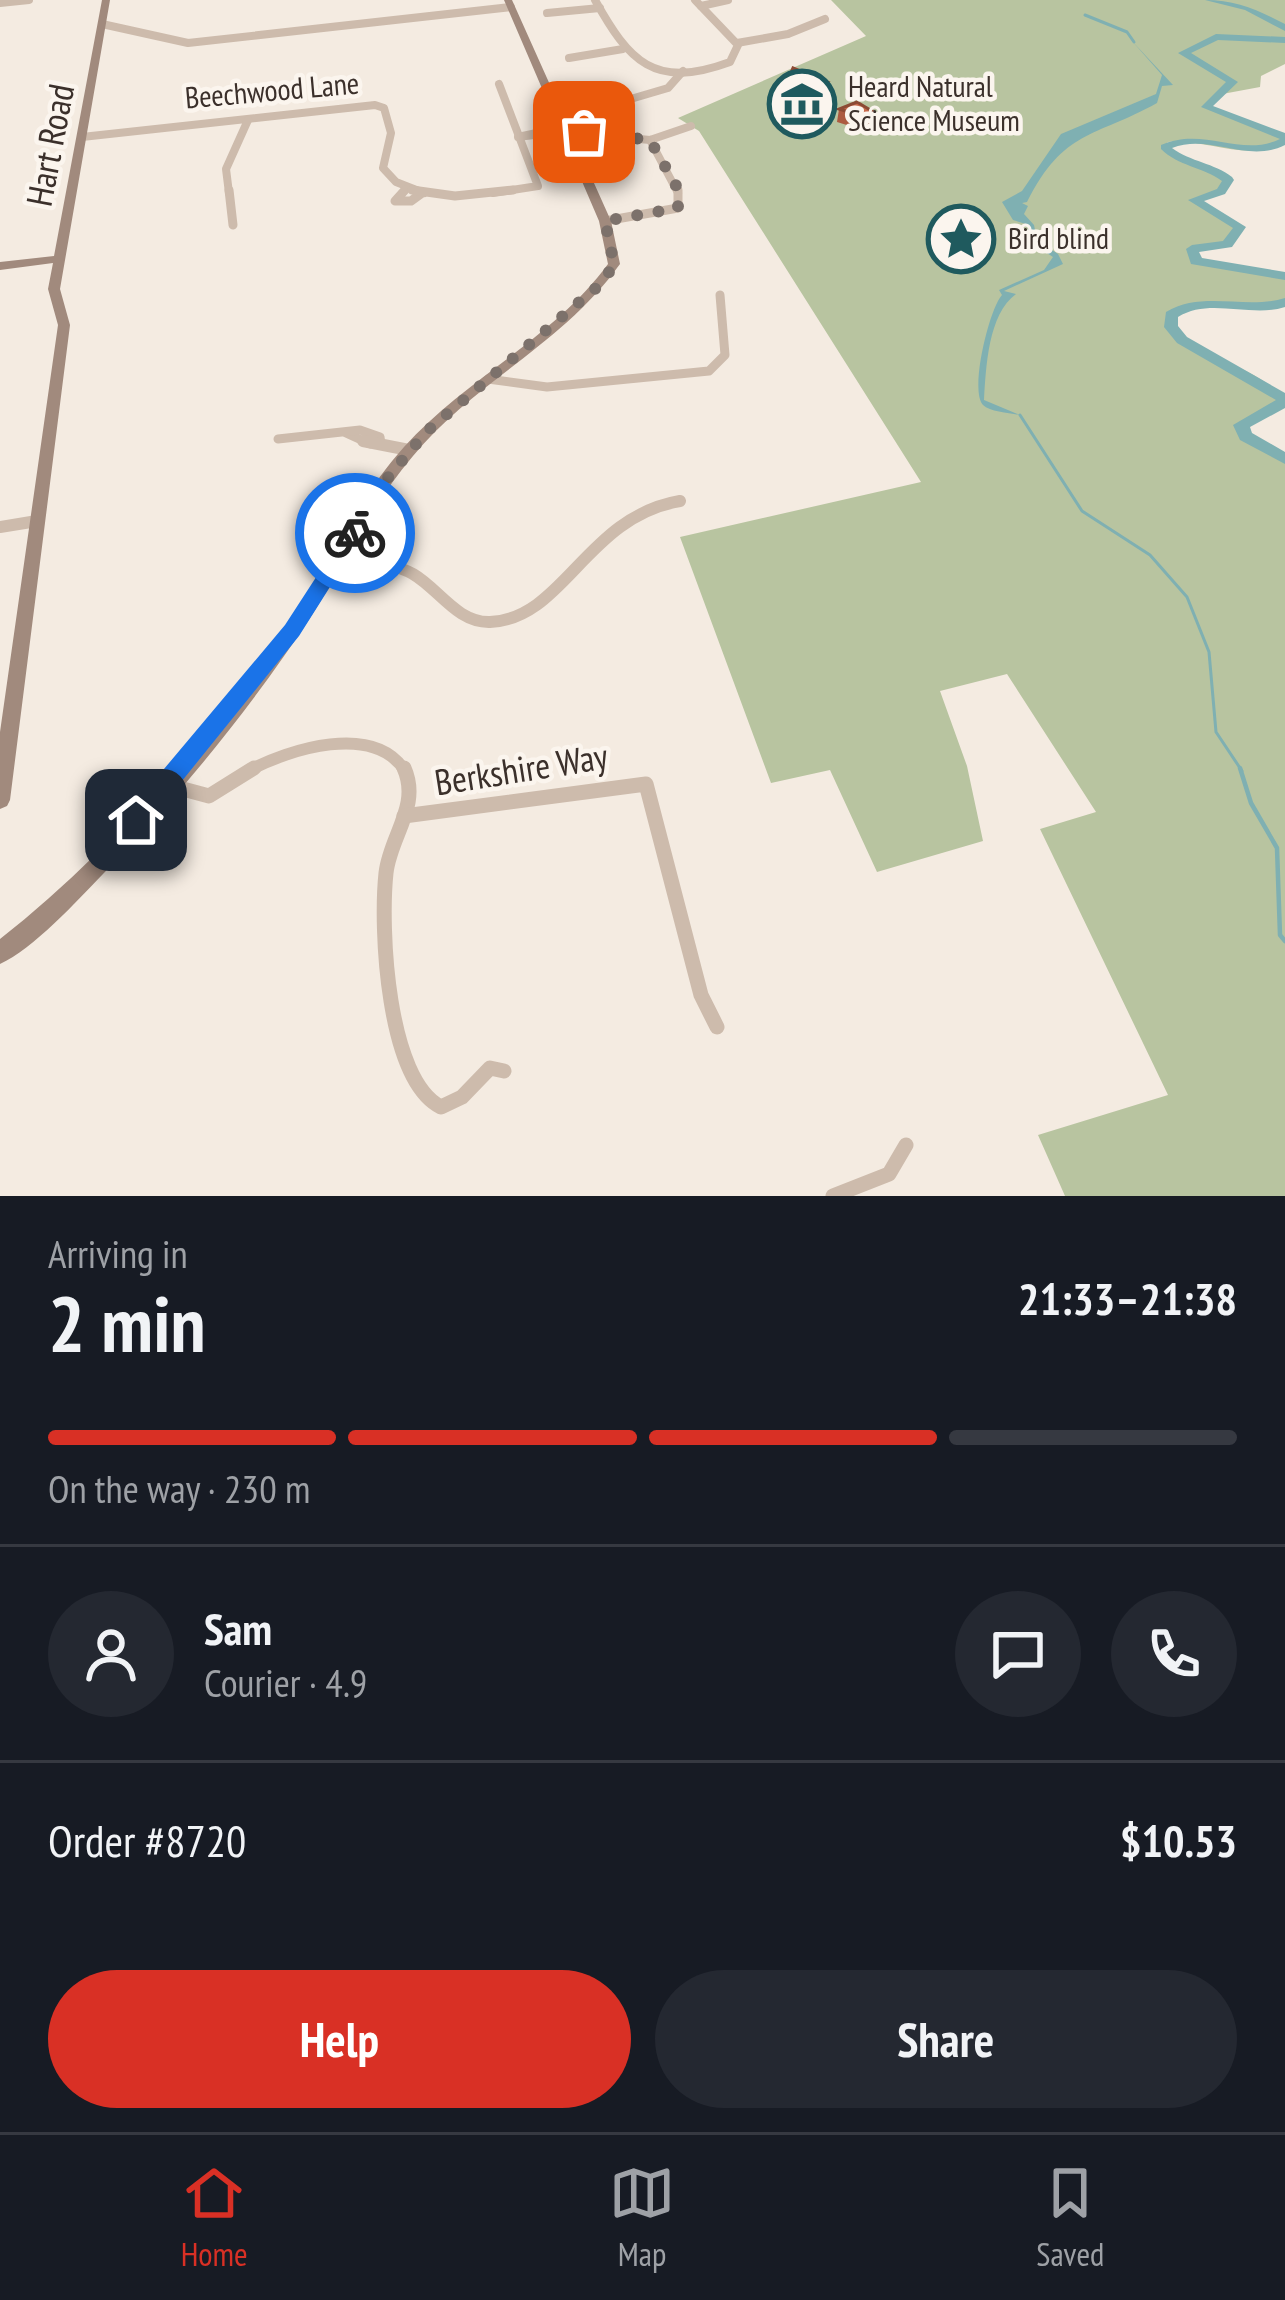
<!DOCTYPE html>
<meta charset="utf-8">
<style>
:root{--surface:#171b24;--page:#242831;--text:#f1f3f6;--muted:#9ea1a6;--line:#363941;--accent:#d93025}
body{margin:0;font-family:"PT Sans Narrow",sans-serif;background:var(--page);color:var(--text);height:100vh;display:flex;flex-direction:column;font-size:45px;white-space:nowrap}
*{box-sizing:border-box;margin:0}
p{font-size:39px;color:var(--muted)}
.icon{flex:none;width:66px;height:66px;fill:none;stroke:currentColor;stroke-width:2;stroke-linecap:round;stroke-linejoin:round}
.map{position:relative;height:1196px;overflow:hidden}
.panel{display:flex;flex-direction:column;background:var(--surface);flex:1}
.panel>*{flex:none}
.pin{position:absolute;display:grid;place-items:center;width:102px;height:102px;color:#fff;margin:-51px;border-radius:24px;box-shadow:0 6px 18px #0006}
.courier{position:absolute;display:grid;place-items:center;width:120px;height:120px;margin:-60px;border:9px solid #1a73e8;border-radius:50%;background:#fff;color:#222;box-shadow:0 3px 15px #0007}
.summary em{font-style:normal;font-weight:700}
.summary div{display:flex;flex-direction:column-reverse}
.summary{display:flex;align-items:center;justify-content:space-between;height:204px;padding:0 48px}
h1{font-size:78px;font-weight:700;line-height:90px}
.bar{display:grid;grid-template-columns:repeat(4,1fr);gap:18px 12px;align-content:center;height:144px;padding:0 48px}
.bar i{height:15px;border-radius:9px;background:var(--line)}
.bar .active{background:var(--accent)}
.bar p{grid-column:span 4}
.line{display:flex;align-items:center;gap:30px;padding:0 48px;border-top:3px solid var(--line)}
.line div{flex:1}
.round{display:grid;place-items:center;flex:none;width:126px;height:126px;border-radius:63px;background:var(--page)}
.button{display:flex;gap:24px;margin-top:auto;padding:24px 48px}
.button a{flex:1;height:138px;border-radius:72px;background:var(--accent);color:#fff;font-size:48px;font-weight:700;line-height:138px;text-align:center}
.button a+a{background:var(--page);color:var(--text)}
.tab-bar{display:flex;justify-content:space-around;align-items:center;height:168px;border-top:3px solid var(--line);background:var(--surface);font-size:33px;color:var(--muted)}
.tab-bar a{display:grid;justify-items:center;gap:6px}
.tab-bar .active{color:var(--accent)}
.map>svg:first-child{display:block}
.green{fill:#b8c4a0}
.water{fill:#7fb0b2}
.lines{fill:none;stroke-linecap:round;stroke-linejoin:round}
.stream-far1{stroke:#7fb0b2;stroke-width:3}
.stream{stroke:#7fb0b2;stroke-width:4.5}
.river{fill:#7fb0b2;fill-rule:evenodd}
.street-far3{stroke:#cdbbac;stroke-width:8}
.street-far2{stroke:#cdbbac;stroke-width:9}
.street-far1{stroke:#cdbbac;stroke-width:12}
.street{stroke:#cdbbac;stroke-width:15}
.secondary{fill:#a18a7d;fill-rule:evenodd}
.wall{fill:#ac5a40}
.shaded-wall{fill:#8c4a34}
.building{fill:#c8694b;stroke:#8c4a34;stroke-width:3}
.route{fill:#1a73e8}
.done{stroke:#7c716b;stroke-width:12;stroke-dasharray:0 21.6}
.labels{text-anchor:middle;stroke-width:9;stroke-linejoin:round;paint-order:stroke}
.far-poi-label{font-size:30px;fill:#3b302b;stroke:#fbf5ee;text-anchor:start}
.far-street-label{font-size:30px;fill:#3b302b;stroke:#fbf5ee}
.street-label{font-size:36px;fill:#3b302b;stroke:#fbf5ee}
</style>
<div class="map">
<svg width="1285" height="1196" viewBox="0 0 1285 1196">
<rect width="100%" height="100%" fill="#f4ebe1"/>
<path class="green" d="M831,0H1285V64L1261,76L1260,87L1217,95L1205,107L1271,129L1285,140C1252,165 1207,138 1168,142L1164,147C1178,166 1210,161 1227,180L1221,191L1194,200L1240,227L1227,243L1192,249L1195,261L1285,276V302C1250,321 1198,289 1170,315V327C1201,361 1259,365 1285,401L1240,425L1246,436L1285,460V1196H1065L1038,1135L1168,1095L1040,829L1096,812L1007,674L940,691L967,766L983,841L877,872L830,770L771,783L680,537L921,482L699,131L678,118L866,36Z"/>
<path class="water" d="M1132,41L1173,85L1162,86L1157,103C1094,138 1064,129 1027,202L1022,203L1028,206L1024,214L1034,225L1037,240L1058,254L1063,264L1004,291L1016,294C988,314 986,368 984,400L1020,415C1010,413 990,412 983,405C969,390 990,307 1002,295L999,290L1044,270L1053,257L1027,240L1029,225L1013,220L1002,202L1022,191L1061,134L1156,94L1162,75Z"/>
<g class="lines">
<g class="stream-far1">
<polyline points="1085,15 1127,32 1134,42"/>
<polyline points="1020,415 1082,511 1150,555 1187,597 1209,652 1216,732 1242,771"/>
</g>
<polyline class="stream" points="1240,768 1251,803 1277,848 1280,935 1285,941"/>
<g class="river">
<path d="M1205,0C1236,0 1258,10 1285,24V31L1245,10Z"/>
<path d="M1216,34L1285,37V43L1218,40L1191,53L1238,82L1213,106L1285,133V145C1247,164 1210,133 1172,148C1191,162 1214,163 1232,177L1234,180L1225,194L1204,201L1246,227L1232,247L1199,252L1202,258L1285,272V280L1191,264L1186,249L1192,245L1223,241L1233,228L1188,200L1217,189L1222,181C1203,167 1178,166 1161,149V145C1204,126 1240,158 1280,139L1201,107L1226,82L1178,53Z"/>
<path d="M1285,298V307C1251,318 1209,297 1178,317V326L1187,337L1285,393V408L1250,427L1252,433L1285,452V464L1240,440L1233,425L1276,400L1177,343L1164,327L1166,312C1202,290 1246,310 1285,298Z"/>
</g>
<g class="street-far3">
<path d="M595,0C629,61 654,90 730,62L738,45L695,0"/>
<polyline points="0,3 29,0"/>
<polyline points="701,6 728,0"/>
<polyline points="547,13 600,8"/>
<polyline points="102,24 188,43 511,7"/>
<polyline points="737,43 788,34 825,19"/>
<polyline points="569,58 623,49"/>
<polyline points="634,98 668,88 683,71"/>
<polygon points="555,129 566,131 518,137"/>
<polyline points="566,132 650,140 691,126"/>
<polyline points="82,137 375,105 384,108 391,133 383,168 396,182 424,193"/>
<polyline points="650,140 678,193"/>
<polyline points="229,193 226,169 248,120"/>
<polyline points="402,193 407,188"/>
<polyline points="493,193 538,186 499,84"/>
</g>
<g class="street-far2">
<polyline points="229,190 233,225"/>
<polyline points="405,190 395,201 411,201 422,193"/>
<polyline points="412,190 455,196 513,190"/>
<polyline points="605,221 678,208 678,190"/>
<polyline points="488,379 547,387 709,371 725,355 720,295"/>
<polyline points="346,433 370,444"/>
<polyline points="278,439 360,430 380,437 381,444"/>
</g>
<g class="street-far1">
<polyline points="363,441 409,450"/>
<polyline points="0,527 37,521"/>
<path d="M341,556C365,561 391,562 413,574C439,589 457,623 490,622C564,619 586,517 680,501"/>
<path d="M248,771C289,749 374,722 405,771"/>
</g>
<g class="street">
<path d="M404,768C421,806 390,836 386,873C380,929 387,1080 441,1107L462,1097L490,1068L504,1071"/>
<polyline points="168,785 209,796 254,768"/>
<polyline points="404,816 646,784 701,995 717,1027"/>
<polyline points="833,1196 889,1174 906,1145"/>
</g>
<g class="secondary">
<polygon points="102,0 110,0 60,289 70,325 10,800 7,806 0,809 0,732 58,325 48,289 53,263 0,270 0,262 54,256"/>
<path d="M504,0H512L611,221L620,264C562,345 474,382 413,456C371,505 345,564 310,618C250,709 179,796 103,874C77,901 33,949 0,964V939C112,851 207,739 289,622C329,565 357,499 404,447C466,378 553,339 608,264L599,221Z"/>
</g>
</g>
<g class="wall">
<polygon points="790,75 827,82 824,99 808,109 787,118 776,113 778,96 788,90"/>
<polygon points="839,109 877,114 874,127 866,131 837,122"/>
</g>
<g class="shaded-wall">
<polygon points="827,82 824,99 808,109 787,118 789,101"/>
<polygon points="877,114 874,127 866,131 868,118"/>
</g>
<g class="building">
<polygon points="793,68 827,82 789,101 778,96 805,81 790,75"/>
<polygon points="857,102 877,114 868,118 839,109"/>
</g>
<polygon class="route" points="348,528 364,533 299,636 144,828 127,828 127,813 285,625"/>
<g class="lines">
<polyline class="done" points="355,533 389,476 427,431 603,282 614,264 605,221 678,208 678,189 650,140 584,132"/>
</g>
<defs>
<symbol id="museum-ring" viewBox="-11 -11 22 22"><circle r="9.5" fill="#fbf5ee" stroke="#1f5a5e" stroke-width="1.5"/><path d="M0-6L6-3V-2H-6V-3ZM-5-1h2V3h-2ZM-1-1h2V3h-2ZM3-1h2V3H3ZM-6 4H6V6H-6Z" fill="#1f5a5e"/></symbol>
<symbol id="sight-ring" viewBox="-11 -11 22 22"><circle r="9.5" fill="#fbf5ee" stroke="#1f5a5e" stroke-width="1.5"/><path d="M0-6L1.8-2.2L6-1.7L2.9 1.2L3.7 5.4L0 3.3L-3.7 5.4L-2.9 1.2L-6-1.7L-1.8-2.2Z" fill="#1f5a5e"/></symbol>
</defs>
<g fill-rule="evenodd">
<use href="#museum-ring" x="764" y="66" width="76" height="76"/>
<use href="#sight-ring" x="923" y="201" width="76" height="76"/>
</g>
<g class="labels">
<g class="far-poi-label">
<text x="848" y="97">Heard Natural<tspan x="848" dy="34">Science Museum</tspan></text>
<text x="1008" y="249">Bird blind</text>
</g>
<g class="far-street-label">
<text transform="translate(272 91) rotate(-5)" y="10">Beechwood Lane</text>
</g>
<g class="street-label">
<text transform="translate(50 145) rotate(-79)" y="13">Hart Road</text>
<text transform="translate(521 769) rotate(-9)" y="13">Berkshire Way</text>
</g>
</g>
</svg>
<div class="pin" style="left:584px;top:132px;background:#ea580c"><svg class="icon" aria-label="bag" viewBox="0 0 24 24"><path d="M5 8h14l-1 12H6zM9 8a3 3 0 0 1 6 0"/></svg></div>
<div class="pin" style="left:136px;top:820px;background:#1f2937"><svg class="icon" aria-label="home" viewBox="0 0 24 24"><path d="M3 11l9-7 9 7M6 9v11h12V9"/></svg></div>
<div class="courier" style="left:355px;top:533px"><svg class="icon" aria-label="bike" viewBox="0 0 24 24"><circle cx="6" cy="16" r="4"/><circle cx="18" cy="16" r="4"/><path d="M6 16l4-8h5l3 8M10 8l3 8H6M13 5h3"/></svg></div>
</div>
<section class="panel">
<div class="summary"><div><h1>2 min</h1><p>Arriving in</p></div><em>21:33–21:38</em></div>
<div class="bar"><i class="active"></i><i class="active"></i><i class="active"></i><i></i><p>On the way · 230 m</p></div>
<div class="line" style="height:216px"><a class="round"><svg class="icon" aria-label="person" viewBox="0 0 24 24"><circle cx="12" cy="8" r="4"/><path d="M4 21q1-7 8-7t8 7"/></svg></a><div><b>Sam</b><p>Courier · 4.9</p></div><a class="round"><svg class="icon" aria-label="chat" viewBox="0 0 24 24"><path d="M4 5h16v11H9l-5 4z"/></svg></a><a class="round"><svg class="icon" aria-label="phone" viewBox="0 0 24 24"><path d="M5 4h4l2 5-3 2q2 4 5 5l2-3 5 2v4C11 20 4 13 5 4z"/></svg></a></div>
<div class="line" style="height:156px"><div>Order #8720</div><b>$10.53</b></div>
<div class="button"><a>Help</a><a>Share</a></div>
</section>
<nav class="tab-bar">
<a class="active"><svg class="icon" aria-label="home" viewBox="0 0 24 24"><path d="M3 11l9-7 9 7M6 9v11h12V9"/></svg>Home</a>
<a><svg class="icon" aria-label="map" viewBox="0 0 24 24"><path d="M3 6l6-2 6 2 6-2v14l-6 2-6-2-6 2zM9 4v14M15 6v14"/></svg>Map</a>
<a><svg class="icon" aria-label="saved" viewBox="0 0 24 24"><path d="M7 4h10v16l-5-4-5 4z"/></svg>Saved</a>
</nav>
